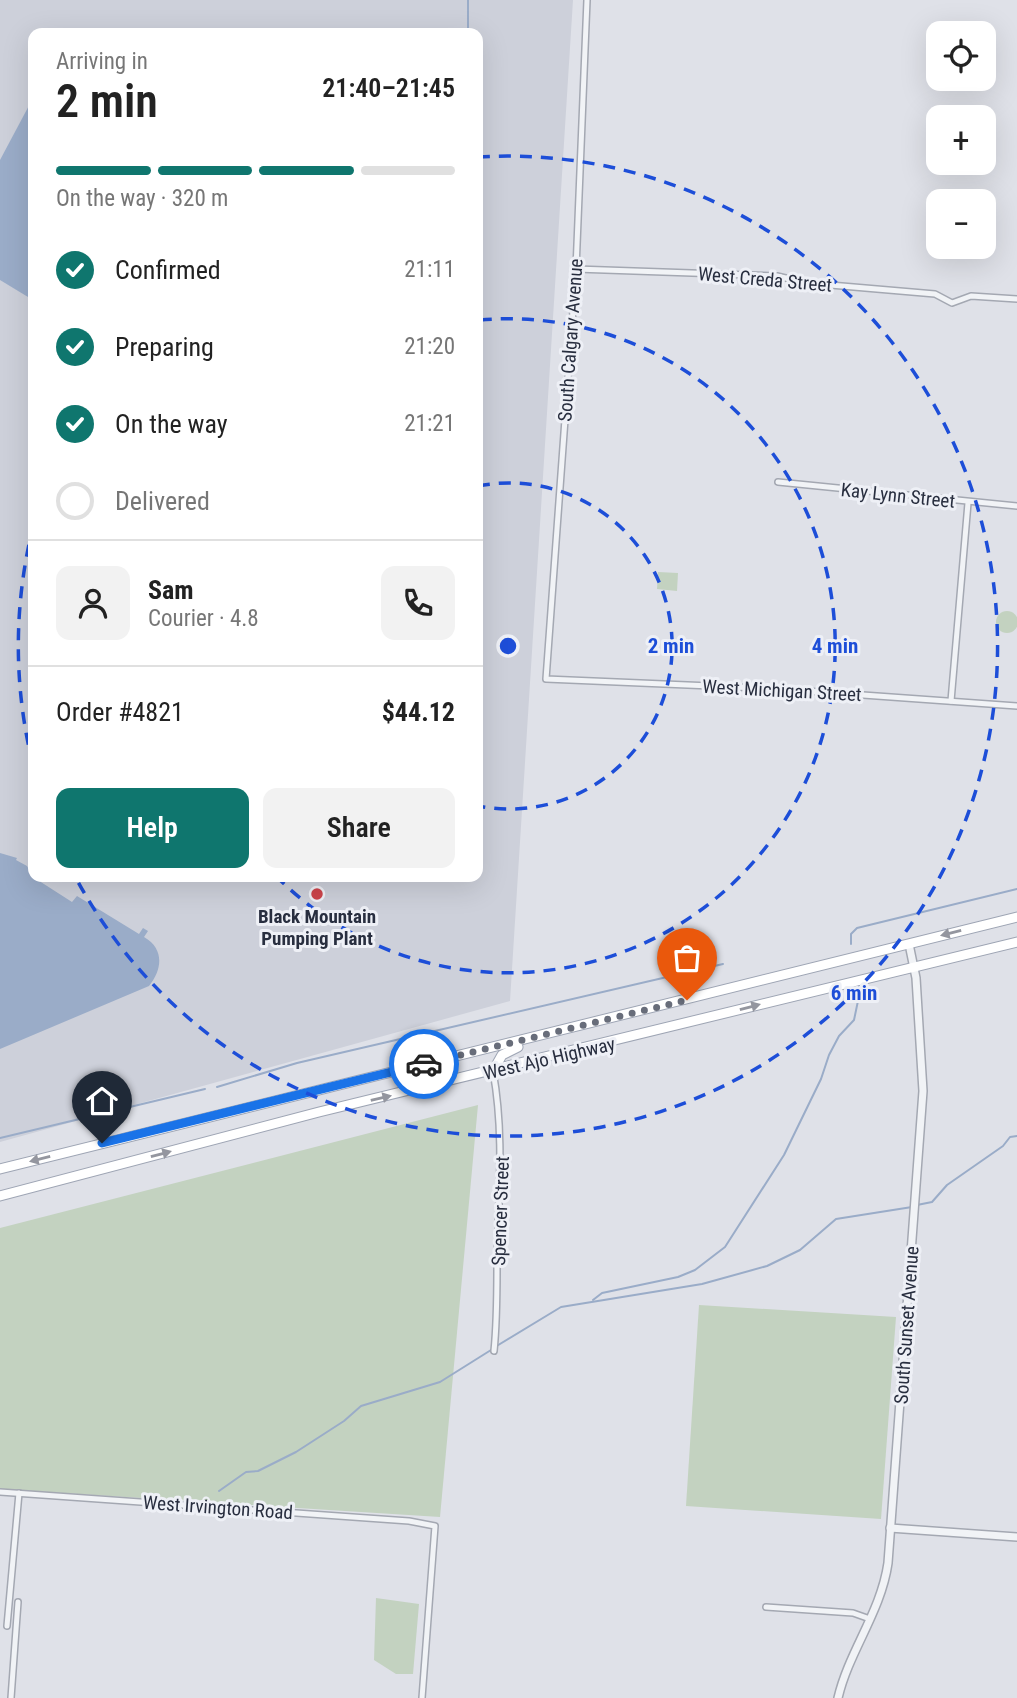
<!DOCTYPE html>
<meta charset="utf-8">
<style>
:root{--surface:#fff;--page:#f2f2f2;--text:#222;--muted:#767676;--line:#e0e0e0;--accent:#0f766e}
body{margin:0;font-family:"Roboto Condensed",sans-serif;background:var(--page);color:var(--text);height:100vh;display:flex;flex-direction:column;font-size:26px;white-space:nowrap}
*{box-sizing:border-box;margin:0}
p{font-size:23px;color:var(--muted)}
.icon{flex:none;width:38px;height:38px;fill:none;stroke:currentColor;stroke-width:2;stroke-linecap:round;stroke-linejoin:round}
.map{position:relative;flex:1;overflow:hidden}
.details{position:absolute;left:28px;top:28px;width:455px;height:854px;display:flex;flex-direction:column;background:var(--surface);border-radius:14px;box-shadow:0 7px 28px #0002}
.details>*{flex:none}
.tools{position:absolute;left:926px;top:21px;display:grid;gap:14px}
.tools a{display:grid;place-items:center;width:70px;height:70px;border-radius:14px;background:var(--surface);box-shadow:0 7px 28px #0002;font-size:35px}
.pin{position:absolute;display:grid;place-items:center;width:60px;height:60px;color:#fff;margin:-72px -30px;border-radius:50% 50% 50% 0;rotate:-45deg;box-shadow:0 0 7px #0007}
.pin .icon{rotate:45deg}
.courier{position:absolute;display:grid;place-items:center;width:70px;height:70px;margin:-35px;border:5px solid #1a73e8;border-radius:50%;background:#fff;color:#222;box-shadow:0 2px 9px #0007}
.headline em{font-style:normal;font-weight:600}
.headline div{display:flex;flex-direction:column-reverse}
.headline{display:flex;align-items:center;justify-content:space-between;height:119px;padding:0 28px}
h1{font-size:46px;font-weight:600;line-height:52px}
.bar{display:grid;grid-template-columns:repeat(4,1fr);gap:10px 7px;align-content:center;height:84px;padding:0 28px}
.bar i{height:9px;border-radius:5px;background:var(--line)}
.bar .selected{background:var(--accent)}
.bar p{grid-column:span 4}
.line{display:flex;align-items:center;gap:18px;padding:0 28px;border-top:2px solid var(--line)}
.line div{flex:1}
.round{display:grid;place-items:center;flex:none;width:74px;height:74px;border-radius:14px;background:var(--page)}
ol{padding:0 28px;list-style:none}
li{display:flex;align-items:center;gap:21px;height:77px}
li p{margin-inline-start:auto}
li .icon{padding:7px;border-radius:50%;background:var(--accent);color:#fff;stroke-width:4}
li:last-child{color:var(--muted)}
li i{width:38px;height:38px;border:4px solid var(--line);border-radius:50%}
.action{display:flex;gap:14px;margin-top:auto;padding:14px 28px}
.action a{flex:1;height:80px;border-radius:14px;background:var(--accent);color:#fff;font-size:28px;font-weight:600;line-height:80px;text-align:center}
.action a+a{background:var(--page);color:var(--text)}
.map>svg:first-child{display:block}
.built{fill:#cdd0da;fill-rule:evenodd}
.green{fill:#c3d2c0}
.water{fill:#9aacc8}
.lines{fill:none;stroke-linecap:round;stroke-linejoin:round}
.stream{stroke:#9aacc8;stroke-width:2}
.minor-casing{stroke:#a4a8b2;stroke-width:8}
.tertiary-casing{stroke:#a4a8b2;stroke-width:10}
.primary-casing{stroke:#9ea5b4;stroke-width:11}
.minor{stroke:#f1f3f6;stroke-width:5}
.tertiary{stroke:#f1f3f6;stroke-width:7}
.primary{stroke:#fff;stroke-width:9}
.oneway{fill:#94969f}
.done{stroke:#686d7a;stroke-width:7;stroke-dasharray:0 12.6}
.route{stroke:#1a73e8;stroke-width:9}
.ring{fill:none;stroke:#1d4ed8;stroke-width:3.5;stroke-dasharray:12 9}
.poi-dot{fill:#cd444b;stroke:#eef0f6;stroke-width:2.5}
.labels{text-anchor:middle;stroke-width:6;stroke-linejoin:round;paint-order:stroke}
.street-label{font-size:19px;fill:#282e3f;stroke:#eef0f6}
.poi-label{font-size:19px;font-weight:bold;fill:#282e3f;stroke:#eef0f6}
.centre{fill:#1d4ed8;stroke:#eef0f6;stroke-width:3.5}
.ring-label{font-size:21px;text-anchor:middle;font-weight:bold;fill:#1d4ed8;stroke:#eef0f6;stroke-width:6;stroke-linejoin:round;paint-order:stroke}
</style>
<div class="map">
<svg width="1017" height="1698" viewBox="0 0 1017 1698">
<rect width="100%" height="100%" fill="#dfe1e8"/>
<path class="built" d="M0,0H573L510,1001L0,1142ZM33,33H478V877H33Z"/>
<g class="green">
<polygon points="658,572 678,573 677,591 657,589"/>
<circle cx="1007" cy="622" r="11"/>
<polygon points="478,1105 440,1517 0,1489 0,1228"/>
<polygon points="699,1305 896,1317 881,1519 686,1506"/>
<polygon points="376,1598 419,1604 413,1674 396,1674 374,1660"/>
</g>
<g class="water">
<polygon points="33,98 33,300 0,280 0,160"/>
<path d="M0,853L17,858L16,860L27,866L33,877L72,902L77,896L139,934L143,928L148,931L144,937C165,949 162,970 149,986L0,1049Z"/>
</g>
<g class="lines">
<g class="stream">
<polyline points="468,0 468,33"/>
<polyline points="851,944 851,934 857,928 1017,889"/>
<polyline points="217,1087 297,1063 723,964"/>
<polyline points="0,1138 205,1089"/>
<polyline points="917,1205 932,1202 947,1185 1003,1146 1010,1137 1017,1136"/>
<polyline points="593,1300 602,1293 678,1277 695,1270 725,1247 784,1155 821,1079 829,1055 839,1036 854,1020 859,996"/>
<polyline points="495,1347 561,1307 702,1284 767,1266 800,1250 836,1219 912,1207"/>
<polyline points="219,1491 246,1472 258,1471 296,1452 344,1421 361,1406 440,1382 491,1350"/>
</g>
<defs>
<g id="minor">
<polyline points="587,0 576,269 546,679 779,689 1017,706"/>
<polyline points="576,269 777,276 807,283 935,294 952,303 971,296 1017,299"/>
<polyline points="778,482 1017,506"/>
<polyline points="951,701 968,503"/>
<path d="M493,1071C505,1137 498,1199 497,1265C497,1294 497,1322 494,1351"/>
<polyline points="0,1492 409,1521 435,1526 422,1698"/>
<polyline points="766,1607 853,1613 870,1619"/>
<polyline points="7,1626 19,1493"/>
<polyline points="11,1698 18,1602"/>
</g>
<g id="tertiary">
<polyline points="890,1528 1017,1537"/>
<path d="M838,1698C849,1651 881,1612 888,1563L923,1091L916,978L909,944"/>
</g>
<g id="primary">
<polyline points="493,1071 502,1055 518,1047"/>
<polyline points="0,1169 1017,917"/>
<polyline points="0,1196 319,1112 1017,942"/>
</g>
</defs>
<use href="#minor" class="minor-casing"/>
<use href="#tertiary" class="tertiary-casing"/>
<use href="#primary" class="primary-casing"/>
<use href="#minor" class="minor"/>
<use href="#tertiary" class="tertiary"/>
<use href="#primary" class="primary"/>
</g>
<defs><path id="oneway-solid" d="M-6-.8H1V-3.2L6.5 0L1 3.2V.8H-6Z" transform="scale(1.75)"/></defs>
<g class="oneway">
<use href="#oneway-solid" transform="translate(951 933) rotate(166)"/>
<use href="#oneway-solid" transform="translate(750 1007) rotate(-15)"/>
<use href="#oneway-solid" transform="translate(381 1098) rotate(-13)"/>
<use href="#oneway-solid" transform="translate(161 1154) rotate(-15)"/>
<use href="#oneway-solid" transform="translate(40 1159) rotate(166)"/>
</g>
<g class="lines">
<polyline class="done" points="424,1064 687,1000"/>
<polyline class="route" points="102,1143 424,1064"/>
</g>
<g class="ring">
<path d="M478 486A163 163 0 1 1 478 806"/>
<path d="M480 320A327 327 0 1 1 277 877"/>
<path d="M33 765A490 490 0 0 1 33 527M478 157A490 490 0 1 1 77 880"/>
</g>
<circle class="poi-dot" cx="317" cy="894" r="7"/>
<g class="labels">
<g class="street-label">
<text transform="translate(765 279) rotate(5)" y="7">West Creda Street</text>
<text transform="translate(570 340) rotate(-86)" y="7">South Calgary Avenue</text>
<text transform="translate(898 495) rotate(6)" y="7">Kay Lynn Street</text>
<text transform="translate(782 690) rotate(3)" y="7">West Michigan Street</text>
<text transform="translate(549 1058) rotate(-13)" y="7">West Ajo Highway</text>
<text transform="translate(500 1211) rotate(-88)" y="7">Spencer Street</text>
<text transform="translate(906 1325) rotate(-86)" y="7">South Sunset Avenue</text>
<text transform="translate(218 1507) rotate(4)" y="7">West Irvington Road</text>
</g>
<g class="poi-label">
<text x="317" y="923">Black Mountain<tspan x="317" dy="22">Pumping Plant</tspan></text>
</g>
</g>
<circle cx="508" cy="646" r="10" class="centre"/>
<g class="ring-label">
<text x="671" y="653">2 min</text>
<text x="835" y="653">4 min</text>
<text x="854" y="1000">6 min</text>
</g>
</svg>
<div class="tools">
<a><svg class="icon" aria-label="locate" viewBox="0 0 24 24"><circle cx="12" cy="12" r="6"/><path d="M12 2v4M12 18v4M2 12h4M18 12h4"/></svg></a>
<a>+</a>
<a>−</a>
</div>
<div class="pin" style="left:687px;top:1000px;background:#ea580c"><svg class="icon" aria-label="bag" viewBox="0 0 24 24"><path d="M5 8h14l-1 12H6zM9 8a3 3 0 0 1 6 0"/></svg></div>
<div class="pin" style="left:102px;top:1143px;background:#1f2937"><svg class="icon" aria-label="home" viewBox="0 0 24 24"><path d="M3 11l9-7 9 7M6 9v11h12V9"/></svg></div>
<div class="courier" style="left:424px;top:1064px"><svg class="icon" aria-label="car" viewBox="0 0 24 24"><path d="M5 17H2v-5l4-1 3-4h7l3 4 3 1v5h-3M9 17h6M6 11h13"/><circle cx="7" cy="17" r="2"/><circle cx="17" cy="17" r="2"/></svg></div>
<section class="details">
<div class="headline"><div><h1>2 min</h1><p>Arriving in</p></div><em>21:40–21:45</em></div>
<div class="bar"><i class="selected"></i><i class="selected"></i><i class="selected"></i><i></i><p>On the way · 320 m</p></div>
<ol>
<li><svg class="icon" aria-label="check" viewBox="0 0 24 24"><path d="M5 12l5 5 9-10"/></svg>Confirmed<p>21:11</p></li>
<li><svg class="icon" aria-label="check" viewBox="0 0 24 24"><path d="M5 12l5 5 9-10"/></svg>Preparing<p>21:20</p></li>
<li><svg class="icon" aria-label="check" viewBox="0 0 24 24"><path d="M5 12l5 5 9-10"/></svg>On the way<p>21:21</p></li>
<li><i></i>Delivered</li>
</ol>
<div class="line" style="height:126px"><a class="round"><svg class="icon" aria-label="person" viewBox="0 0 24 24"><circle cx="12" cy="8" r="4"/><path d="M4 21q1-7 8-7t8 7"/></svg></a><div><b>Sam</b><p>Courier · 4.8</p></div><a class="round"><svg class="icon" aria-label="phone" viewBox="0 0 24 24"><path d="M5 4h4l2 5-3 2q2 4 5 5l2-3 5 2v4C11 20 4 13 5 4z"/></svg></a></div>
<div class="line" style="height:91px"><div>Order #4821</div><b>$44.12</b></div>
<div class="action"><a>Help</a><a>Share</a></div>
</section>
</div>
